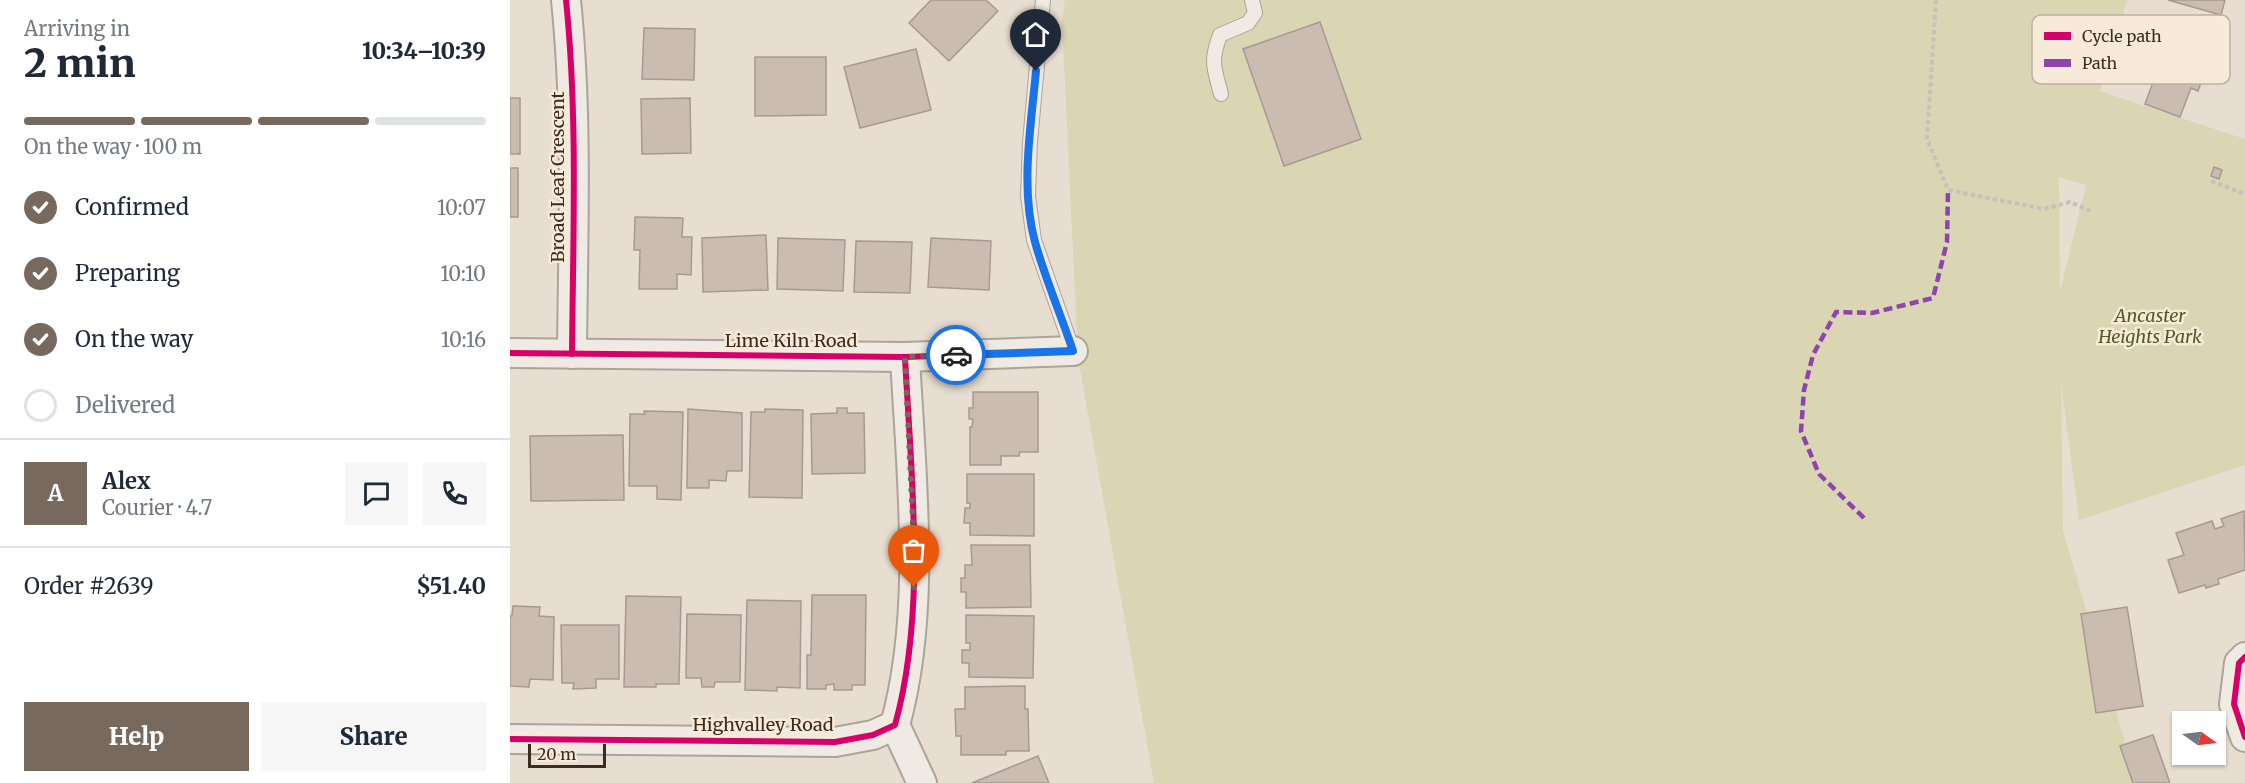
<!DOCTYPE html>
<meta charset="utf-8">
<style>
:root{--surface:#fff;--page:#f6f6f7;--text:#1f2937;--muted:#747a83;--line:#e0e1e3;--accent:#78695e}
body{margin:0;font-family:Merriweather,serif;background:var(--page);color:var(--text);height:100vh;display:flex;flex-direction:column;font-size:22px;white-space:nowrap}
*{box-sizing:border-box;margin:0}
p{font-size:20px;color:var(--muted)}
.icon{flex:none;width:33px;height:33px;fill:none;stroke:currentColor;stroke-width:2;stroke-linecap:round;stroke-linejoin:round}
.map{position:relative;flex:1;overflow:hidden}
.panel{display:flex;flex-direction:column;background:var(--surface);width:510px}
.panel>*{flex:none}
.needle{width:39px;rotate:104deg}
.buttons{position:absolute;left:1662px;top:711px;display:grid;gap:12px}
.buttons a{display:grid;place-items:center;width:54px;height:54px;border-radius:0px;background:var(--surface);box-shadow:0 2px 4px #0004;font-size:30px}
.scale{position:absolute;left:18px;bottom:15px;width:78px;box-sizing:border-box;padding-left:6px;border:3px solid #3d2a20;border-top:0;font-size:16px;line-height:21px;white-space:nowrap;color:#3d2a20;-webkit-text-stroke:4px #f7ead8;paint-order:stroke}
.pin{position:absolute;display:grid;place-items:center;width:51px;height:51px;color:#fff;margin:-62px -26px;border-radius:50% 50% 50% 0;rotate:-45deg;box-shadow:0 0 6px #0007}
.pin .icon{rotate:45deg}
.courier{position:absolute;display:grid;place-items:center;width:60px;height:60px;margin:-30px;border:4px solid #1a73e8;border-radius:50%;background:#fff;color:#222;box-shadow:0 2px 8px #0007}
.summary em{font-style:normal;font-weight:800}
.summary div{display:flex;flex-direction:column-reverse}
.summary{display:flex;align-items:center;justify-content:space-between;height:102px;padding:0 24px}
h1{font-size:39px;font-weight:800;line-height:45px}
.bar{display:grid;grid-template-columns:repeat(4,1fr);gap:9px 6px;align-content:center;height:72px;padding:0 24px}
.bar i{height:8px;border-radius:4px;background:var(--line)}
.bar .active{background:var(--accent)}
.bar p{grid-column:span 4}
.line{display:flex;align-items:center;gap:15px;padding:0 24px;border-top:2px solid var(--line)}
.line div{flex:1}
.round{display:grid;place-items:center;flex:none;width:63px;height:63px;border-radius:0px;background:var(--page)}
ol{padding:0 24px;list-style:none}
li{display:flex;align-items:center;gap:18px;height:66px}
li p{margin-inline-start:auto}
li .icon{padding:6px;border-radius:50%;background:var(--accent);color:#fff;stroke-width:4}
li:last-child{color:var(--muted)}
li i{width:33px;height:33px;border:3px solid var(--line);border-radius:50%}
.primary-button{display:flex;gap:12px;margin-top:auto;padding:12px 24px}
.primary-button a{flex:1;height:69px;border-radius:0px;background:var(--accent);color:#fff;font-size:24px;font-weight:800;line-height:69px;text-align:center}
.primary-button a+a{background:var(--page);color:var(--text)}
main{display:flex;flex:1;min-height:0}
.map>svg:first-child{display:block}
.green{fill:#dad5b3;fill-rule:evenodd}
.building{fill:#cbbcb2;stroke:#a89990;stroke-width:1.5}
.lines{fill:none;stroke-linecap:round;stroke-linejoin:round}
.lane-casing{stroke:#ada399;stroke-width:16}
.street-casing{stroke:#ada399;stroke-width:32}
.path{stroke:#c8c0b9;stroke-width:4;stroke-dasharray:4.5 3;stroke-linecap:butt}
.lane{stroke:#efeae3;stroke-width:14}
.street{stroke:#efeae3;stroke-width:28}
.quiet{stroke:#8e44ad;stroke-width:4.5;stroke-dasharray:9 4.5;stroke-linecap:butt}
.cycleway-casing{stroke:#f7ead8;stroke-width:10}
.cycleway{stroke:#d6006c;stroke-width:6}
.done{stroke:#78695e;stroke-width:6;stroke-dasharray:0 10.8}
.route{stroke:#1a73e8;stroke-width:8}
.labels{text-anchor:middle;stroke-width:5;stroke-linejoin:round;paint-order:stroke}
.street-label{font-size:18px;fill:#3d2a20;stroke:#f7ead8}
.park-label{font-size:18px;font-style:italic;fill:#545a26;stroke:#f7ead8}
.key{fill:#f7ead8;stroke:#bfb0a1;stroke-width:1.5}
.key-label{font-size:16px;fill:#3d2a20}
</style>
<main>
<section class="panel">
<div class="summary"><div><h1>2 min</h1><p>Arriving in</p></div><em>10:34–10:39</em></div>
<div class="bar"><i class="active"></i><i class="active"></i><i class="active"></i><i></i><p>On the way · 100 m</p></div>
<ol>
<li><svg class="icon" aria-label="check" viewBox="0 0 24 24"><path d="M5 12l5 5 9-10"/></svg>Confirmed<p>10:07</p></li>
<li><svg class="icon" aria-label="check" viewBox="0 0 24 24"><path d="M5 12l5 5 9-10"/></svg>Preparing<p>10:10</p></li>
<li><svg class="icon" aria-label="check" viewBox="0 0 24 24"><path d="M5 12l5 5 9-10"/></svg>On the way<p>10:16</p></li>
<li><i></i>Delivered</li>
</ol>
<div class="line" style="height:108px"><b class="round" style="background:var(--accent);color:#fff">A</b><div><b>Alex</b><p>Courier · 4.7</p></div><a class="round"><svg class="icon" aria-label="chat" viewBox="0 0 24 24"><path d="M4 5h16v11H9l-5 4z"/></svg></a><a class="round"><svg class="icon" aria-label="phone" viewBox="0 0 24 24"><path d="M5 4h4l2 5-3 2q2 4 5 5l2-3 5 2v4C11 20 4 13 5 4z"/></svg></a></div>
<div class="line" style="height:78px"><div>Order #2639</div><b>$51.40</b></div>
<div class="primary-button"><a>Help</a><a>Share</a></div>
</section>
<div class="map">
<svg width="1735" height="783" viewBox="0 0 1735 783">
<rect width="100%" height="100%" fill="#e7ded1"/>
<path class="green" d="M555,0H1617L1590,91L1735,139V465L1569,520L1551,384L1553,531L1627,783H644L568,358L552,21ZM1549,177L1576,185L1550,292Z"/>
<g class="building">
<polygon points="421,0 476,0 488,11 439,61 399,23"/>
<polygon points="1658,0 1715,0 1711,15"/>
<polygon points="810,22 851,139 774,166 733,49"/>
<polygon points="1665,22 1699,34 1690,57 1699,60 1688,91 1681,88 1670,117 1635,104"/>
<polygon points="134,28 185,29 184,80 132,79"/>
<polygon points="406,49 421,110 350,128 334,67"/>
<polygon points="245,57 316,57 316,115 245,116"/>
<rect x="0" y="98" width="10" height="56"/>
<polygon points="180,98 181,153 132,154 131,99"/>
<polygon points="1704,167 1712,170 1709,179 1701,176"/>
<rect x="0" y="168" width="8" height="49"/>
<polygon points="125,217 173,218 172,237 182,237 181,275 167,274 167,289 129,289 130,250 124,250"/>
<polygon points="256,235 258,290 193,292 192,238"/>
<polygon points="268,238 335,240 333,291 267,289"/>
<polygon points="421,238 481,241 479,290 418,287"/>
<polygon points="346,241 402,242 400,293 344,292"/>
<polygon points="463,392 528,392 528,452 510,452 509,456 491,456 491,465 460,465 460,427 462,427 463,419 459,419 459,408 463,408"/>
<polygon points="327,408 337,408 337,413 354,413 355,473 302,474 301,414 327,413"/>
<polygon points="178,409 232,413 232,471 217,471 216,481 199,480 199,488 177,488"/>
<polygon points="255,409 293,410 292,498 239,497 241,412 255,412"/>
<polygon points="134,411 173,412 171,500 147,499 147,486 119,486 120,414 135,414"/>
<polygon points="113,435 114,500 21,501 20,436"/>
<polygon points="457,474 524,474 524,536 460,535 460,523 454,523 455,508 460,508 460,503 457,503"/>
<polygon points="1734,511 1735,570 1708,579 1709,584 1696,588 1695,585 1669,593 1658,560 1674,555 1666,533 1702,521 1705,529 1714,526 1711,519"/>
<polygon points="461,545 520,545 521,607 456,608 456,592 451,592 451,578 455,578 455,565 462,565"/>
<polygon points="302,595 356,595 355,685 342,685 342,690 324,690 324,684 316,685 316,689 297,689 297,655 301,655"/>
<polygon points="116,596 171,597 169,684 146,684 146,687 114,687"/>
<polygon points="237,600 291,601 290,688 267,687 267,691 235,690"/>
<polygon points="3,606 30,607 29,616 44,617 43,680 20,679 19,687 0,686 0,616 2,616"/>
<polygon points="1617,607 1633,706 1586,713 1571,614"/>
<polygon points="177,614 231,615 230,682 205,682 204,687 192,687 191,678 176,678"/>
<polygon points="456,615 524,616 523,678 459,677 459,663 452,663 452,650 460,650 460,643 456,643"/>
<polygon points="51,625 109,625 109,679 86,679 86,688 63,689 64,683 52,683"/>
<polygon points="515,686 515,709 518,709 519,751 496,751 496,755 451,755 451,736 446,736 445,709 455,709 455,687"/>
<polygon points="1643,735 1660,783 1623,783 1610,746"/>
<polygon points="528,756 539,783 462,783"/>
</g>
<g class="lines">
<defs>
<g id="lane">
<polyline points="533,0 520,142 518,196 524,240 563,351"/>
<path d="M711,94C704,67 700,62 710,35L738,23L745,13L742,0"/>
</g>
<g id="street">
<path d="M56,0C68,118 63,236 62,354"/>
<polyline points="0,353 395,357 563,351"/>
<polyline points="1735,657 1729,663 1724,704 1735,737"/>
<polyline points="385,725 412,783"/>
<path d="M0,739L325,742L363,735L385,725C417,610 401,475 395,357"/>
</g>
</defs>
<use href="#lane" class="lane-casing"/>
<use href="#street" class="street-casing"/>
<g class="path">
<polyline points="1426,0 1417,139 1438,190 1534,209 1560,202 1580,211"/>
<polyline points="1701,181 1735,194"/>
</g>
<use href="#lane" class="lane"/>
<use href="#street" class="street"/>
<polyline class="quiet" points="1354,518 1309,474 1291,431 1294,390 1303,355 1326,312 1362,313 1423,298 1437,242 1438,190"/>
<defs>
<g id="cycleway">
<path d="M56,0C68,118 63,236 62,354"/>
<polyline points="0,353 395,357 563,351"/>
<polyline points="1735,657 1729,663 1724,704 1735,737"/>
<path d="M0,739L325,742L363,735L385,725C417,610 401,475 395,357"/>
</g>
</defs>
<use href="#cycleway" class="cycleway-casing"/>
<use href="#cycleway" class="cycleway"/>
</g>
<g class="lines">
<polyline class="done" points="404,587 405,566 395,357 446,355"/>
<path class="route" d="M446,355L563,351C551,315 535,278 525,242C510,187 521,126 526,71"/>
</g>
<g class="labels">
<g class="street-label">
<text transform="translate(48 177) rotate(-90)" y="6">Broad Leaf Crescent</text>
<text x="281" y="347">Lime Kiln Road</text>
<text x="253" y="731">Highvalley Road</text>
</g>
<g class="park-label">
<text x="1640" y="322">Ancaster<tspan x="1640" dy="21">Heights Park</tspan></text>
</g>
</g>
<rect x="1522" y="15" width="198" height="69" rx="9" class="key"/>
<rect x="1534" y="32" width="27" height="8" fill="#d6006c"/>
<rect x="1534" y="59" width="27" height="8" fill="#8e44ad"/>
<g class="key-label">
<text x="1572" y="42">Cycle path</text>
<text x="1572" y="69">Path</text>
</g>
</svg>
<div class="buttons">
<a><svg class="needle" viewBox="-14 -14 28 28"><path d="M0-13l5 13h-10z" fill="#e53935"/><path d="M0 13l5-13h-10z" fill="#747a83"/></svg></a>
</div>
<div class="scale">20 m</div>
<div class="pin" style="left:404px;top:587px;background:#ea580c"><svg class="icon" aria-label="bag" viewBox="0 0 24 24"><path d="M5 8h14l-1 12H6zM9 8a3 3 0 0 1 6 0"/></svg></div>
<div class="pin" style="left:526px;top:71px;background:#1f2937"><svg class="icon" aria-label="home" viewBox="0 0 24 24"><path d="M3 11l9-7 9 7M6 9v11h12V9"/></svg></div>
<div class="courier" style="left:446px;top:355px"><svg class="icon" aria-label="car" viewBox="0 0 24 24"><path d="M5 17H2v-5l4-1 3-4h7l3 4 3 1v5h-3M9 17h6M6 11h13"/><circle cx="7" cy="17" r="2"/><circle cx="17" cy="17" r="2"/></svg></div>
</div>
</main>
